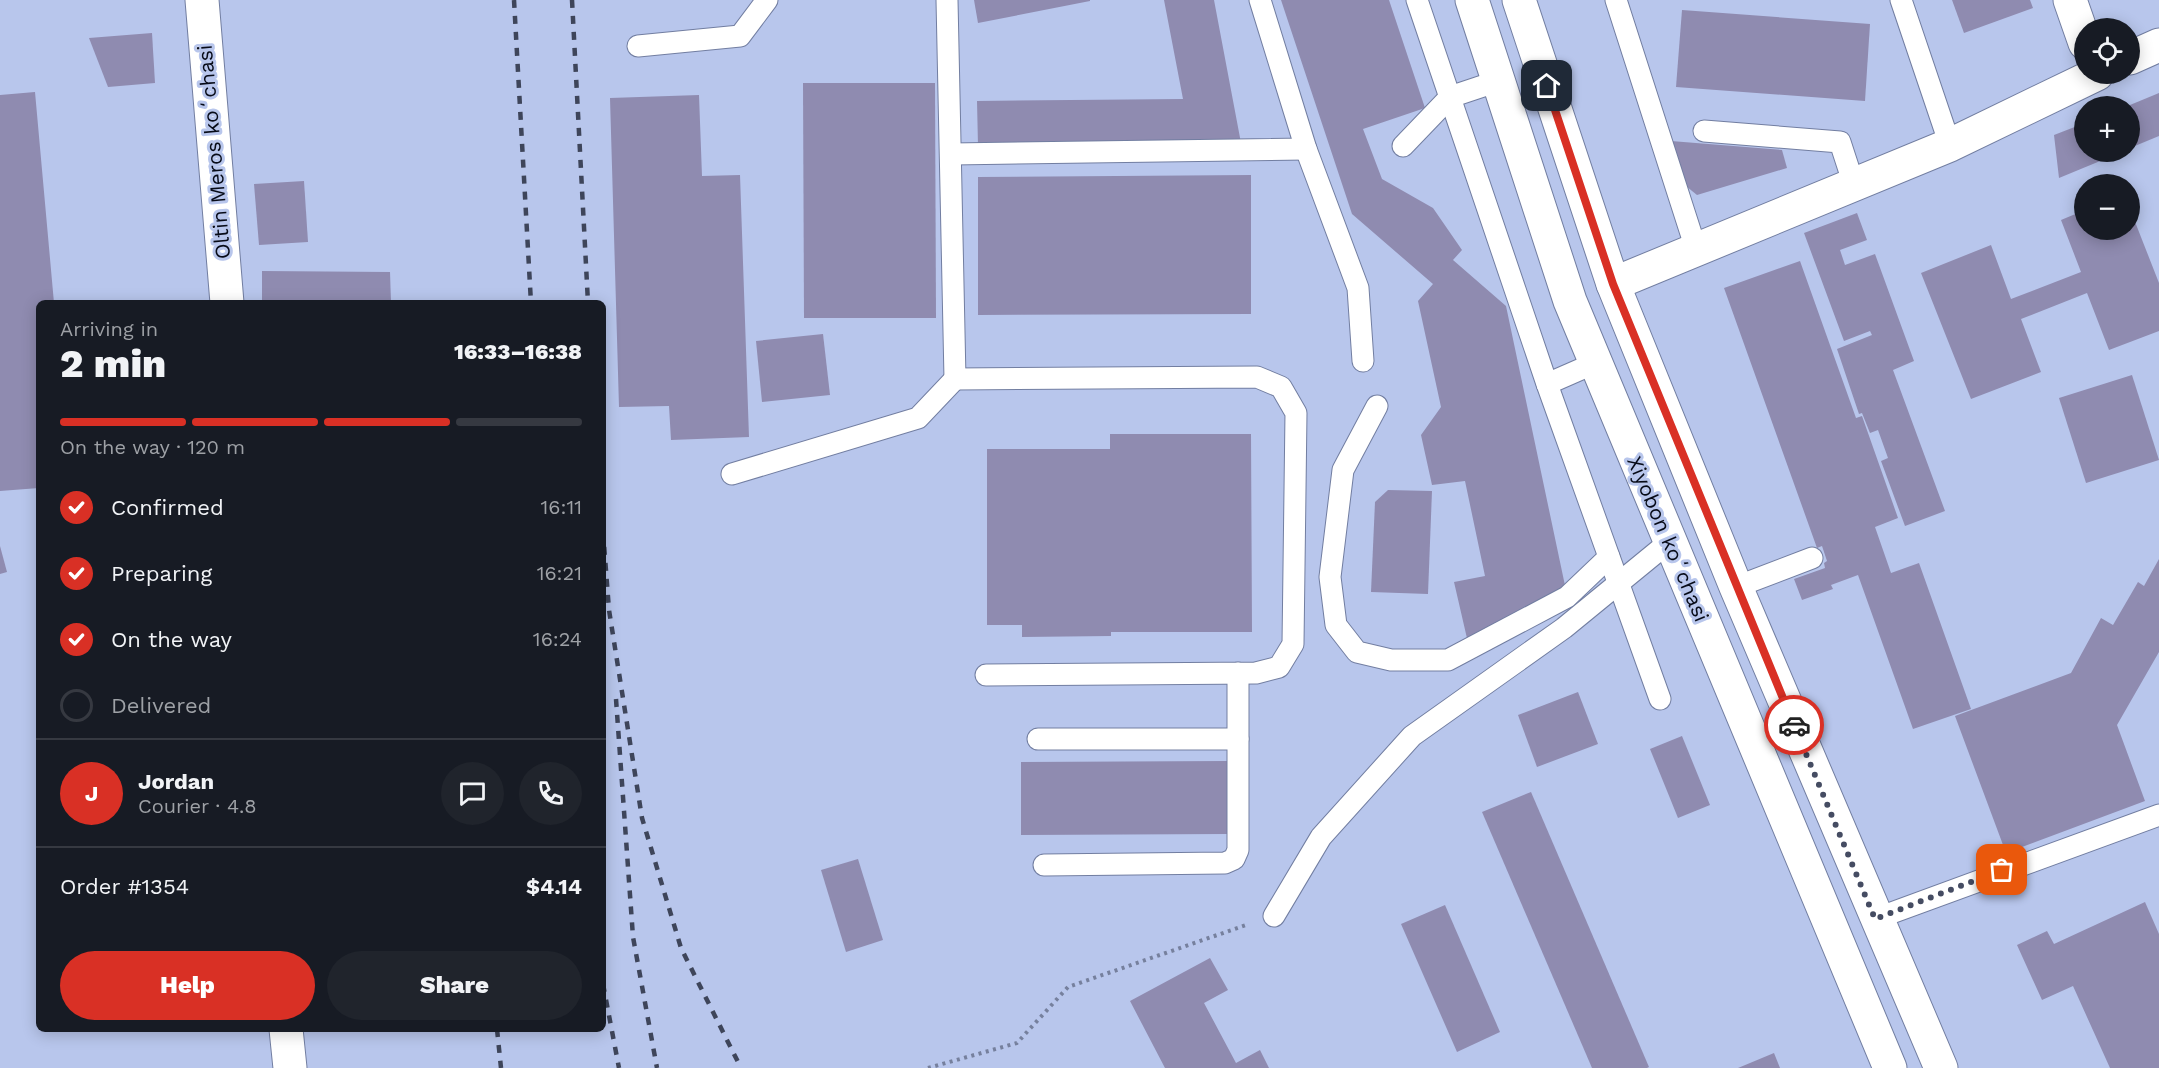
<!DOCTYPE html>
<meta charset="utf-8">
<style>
:root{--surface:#171b24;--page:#20242c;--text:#f1f3f6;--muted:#9ea1a6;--line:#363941;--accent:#d93025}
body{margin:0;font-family:"Work Sans",sans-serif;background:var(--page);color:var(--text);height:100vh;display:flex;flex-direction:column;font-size:22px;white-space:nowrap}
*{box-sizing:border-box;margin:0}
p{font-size:20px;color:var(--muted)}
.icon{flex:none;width:33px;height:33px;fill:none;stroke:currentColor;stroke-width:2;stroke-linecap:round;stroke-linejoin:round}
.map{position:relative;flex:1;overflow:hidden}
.drawer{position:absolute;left:36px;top:300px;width:570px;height:732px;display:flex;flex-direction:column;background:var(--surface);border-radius:9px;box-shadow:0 3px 15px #0003}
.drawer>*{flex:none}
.fabs{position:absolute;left:2074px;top:18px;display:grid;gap:12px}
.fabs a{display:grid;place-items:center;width:66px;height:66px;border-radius:50%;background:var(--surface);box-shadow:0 3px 15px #0003;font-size:30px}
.pin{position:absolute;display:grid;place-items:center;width:51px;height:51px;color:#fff;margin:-26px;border-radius:12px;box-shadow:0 3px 9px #0006}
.courier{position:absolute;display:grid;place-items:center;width:60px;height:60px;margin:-30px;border:4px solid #d93025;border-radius:50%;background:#fff;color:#222;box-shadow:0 2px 8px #0007}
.headline em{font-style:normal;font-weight:800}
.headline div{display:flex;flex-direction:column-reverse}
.headline{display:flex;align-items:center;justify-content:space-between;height:102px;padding:0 24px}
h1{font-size:39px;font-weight:800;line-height:45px}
.bar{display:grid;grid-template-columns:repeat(4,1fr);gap:9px 6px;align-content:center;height:72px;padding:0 24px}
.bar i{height:8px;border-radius:4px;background:var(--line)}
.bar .active{background:var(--accent)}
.bar p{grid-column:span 4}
.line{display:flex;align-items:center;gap:15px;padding:0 24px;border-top:2px solid var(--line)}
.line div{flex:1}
.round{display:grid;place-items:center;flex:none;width:63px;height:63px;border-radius:32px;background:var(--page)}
ol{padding:0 24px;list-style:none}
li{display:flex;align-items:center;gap:18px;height:66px}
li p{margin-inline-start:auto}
li .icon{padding:6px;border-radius:50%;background:var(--accent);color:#fff;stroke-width:4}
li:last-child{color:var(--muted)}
li i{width:33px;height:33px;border:3px solid var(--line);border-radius:50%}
.action{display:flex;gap:12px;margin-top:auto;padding:12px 24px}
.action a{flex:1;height:69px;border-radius:36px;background:var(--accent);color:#fff;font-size:24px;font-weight:800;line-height:69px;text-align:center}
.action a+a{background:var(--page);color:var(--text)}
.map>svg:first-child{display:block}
.building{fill:#8f8bb0}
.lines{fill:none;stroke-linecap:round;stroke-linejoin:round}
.service-casing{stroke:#727ea1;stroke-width:23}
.minor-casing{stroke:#727ea1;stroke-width:35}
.primary-casing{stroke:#727ea1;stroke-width:35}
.path{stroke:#76809d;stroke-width:4;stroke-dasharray:3 4.5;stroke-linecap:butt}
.service{stroke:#fff;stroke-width:21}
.minor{stroke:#fff;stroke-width:33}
.primary{stroke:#fff;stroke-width:33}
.rail{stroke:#3e455a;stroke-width:4.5;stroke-dasharray:8 8;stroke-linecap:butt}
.done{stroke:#454c62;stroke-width:6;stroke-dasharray:0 10.8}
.route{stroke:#d93025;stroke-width:8}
.labels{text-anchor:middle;stroke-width:6;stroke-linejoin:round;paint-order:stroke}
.street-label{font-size:21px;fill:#070b18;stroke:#b8c6ec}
</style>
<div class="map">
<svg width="2159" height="1068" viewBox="0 0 2159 1068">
<rect width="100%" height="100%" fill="#b8c6ec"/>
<g class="building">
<polygon points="974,0 1090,0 1090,1 978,23"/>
<polygon points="1164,0 1214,0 1241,143 978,146 977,101 1183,99"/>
<polygon points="1281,0 1389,0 1425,108 1363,129 1382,179 1433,208 1462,250 1453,260 1506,306 1567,595 1469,647 1454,582 1485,576 1465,481 1432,485 1421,435 1441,407 1418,301 1433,284 1352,214"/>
<polygon points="1952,0 2030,0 2033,8 1964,33"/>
<polygon points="1682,10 1870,24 1865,101 1676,87"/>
<polygon points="152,33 155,83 108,87 89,38"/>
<polygon points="803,83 935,83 936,318 804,318"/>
<polygon points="35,92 54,303 39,303 39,488 0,491 0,95"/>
<polygon points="2159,93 2159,136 2130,148 2130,105"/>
<polygon points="699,95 702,176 740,175 749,437 671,440 669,406 619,407 610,98"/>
<polygon points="2085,123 2085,152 2122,152 2059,178 2054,135"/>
<polygon points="1671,141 1782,150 1787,168 1697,195 1681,182"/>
<polygon points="1251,175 1251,314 978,315 978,177"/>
<polygon points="304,181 308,242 259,245 254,184"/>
<polygon points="2130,209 2159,283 2159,331 2109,350 2087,293 2021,319 2041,372 1971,399 1921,273 1991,245 2011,299 2081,272 2061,220 2085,210 2085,230 2130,230"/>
<polygon points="1857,213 1867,240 1840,250 1845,265 1875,254 1914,361 1893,370 1945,511 1905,526 1881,461 1888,458 1878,430 1870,433 1862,413 1859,414 1837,349 1872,335 1870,331 1844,341 1804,233"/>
<polygon points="1800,261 1856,418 1862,416 1898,518 1875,527 1891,573 1919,563 1971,709 1913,729 1858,575 1831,585 1833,589 1802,600 1794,579 1825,568 1824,563 1827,561 1822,546 1817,548 1724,288"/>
<polygon points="262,271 390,272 391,303 262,303"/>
<polygon points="823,334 830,395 762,402 756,341"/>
<polygon points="2132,375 2159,460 2086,483 2059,398"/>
<polygon points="1110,434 1251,434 1252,632 1111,632 1111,636 1022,637 1022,625 987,625 987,449 1110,449"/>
<polygon points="1388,490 1432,491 1428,594 1371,592 1375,502"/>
<polygon points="0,546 7,572 0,574"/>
<polygon points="2159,559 2159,652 2117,725 2145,801 2006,853 1955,716 2071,673 2101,618 2113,625 2138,582 2144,586"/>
<polygon points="1578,692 1598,744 1537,767 1518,715"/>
<polygon points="1682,736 1710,805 1678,818 1650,749"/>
<polygon points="1227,761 1227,834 1021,835 1021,762"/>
<polygon points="1531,792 1649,1067 1647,1068 1592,1068 1482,812"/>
<polygon points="858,859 883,940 846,952 821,870"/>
<polygon points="2145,902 2159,934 2159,1068 2110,1068 2073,986 2042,1000 2017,945 2047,931 2054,944"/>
<polygon points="1445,905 1500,1032 1457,1052 1401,924"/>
<polygon points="1210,958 1228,990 1204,1003 1236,1063 1260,1050 1269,1068 1165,1068 1130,1001"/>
<polygon points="1774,1053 1780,1068 1738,1068"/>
</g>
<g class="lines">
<defs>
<g id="service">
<polyline points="947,0 955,379 1257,377 1281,387 1296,413 1293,644 1279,667 1256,673 986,675"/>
<polyline points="1417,0 1547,384 1660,699"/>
<polyline points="1616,0 1696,249"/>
<polyline points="1901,0 1950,145"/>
<polyline points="638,46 740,36 767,0"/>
<polyline points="1704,131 1840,142 1854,185"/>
<polyline points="1403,146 1450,97 1498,81"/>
<polyline points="1306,149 1358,288 1363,361"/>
<polyline points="952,154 1306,149 1260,0"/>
<polyline points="1547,384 1595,363"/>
<polyline points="1377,406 1343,470 1330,577 1336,625 1357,652 1391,660 1448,660 1567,597 1609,557"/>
<polyline points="732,474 918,418 955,379"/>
<polyline points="1736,587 1812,558"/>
<polyline points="1038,739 1238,739 1238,673"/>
<polyline points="1044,865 1225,863 1234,859 1238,850 1238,739"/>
<polyline points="1274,916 1321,837 1412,736 1564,628 1669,542"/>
<polyline points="1875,919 2159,815"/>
</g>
<g id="minor">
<polyline points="202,0 227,303"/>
<polyline points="2070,0 2085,43"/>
<polyline points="2130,58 2159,45"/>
<polyline points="1613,284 1950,145 2097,74"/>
<polyline points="286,1029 290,1068"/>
</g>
<g id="primary">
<polyline points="1472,0 1570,301 1890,1068"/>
<polyline points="1519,0 1613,284 1736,587 1941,1068"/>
</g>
</defs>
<use href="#service" class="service-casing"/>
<use href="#minor" class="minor-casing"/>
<use href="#primary" class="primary-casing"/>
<polyline class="path" points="928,1068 1017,1043 1068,987 1246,925"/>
<use href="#service" class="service"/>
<use href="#minor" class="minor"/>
<use href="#primary" class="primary"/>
<g class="rail">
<polyline points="514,0 531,303"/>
<polyline points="572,0 588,303"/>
<polyline points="603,531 609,610 642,818 681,948 741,1068"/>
<polyline points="616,699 633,937 657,1068"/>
<polyline points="603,984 619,1068"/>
<polyline points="497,1029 501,1068"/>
</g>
</g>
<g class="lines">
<polyline class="done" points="1794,725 1875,919 2002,870"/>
<polyline class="route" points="1547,86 1613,284 1794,725"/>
</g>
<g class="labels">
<g class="street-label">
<text transform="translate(214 152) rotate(-95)" y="7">Oltin Meros koʻchasi</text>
<text transform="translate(1668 539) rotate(67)" y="7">Xiyobon koʻchasi</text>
</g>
</g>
</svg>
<div class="fabs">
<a><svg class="icon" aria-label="locate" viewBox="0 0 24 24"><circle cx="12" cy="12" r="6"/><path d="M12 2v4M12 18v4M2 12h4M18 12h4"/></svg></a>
<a>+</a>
<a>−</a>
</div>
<div class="pin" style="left:2002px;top:870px;background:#ea580c"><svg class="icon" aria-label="bag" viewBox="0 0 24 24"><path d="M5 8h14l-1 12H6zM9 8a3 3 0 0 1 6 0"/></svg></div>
<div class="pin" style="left:1547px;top:86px;background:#1f2937"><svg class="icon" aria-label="home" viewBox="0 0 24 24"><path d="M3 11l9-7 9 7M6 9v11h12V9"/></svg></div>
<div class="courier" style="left:1794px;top:725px"><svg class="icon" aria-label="car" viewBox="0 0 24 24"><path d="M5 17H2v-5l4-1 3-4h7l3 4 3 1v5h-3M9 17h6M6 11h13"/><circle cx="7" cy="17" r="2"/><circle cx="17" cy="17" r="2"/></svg></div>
<section class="drawer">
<div class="headline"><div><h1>2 min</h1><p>Arriving in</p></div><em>16:33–16:38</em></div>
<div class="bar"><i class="active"></i><i class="active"></i><i class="active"></i><i></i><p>On the way · 120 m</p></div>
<ol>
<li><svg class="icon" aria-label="check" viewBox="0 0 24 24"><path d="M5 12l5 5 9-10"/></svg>Confirmed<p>16:11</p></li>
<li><svg class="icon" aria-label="check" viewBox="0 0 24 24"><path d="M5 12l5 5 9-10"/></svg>Preparing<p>16:21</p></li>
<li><svg class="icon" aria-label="check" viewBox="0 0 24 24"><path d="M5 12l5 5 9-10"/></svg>On the way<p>16:24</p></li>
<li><i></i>Delivered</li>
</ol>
<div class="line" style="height:108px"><b class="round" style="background:var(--accent);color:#fff">J</b><div><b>Jordan</b><p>Courier · 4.8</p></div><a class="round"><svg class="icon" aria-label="chat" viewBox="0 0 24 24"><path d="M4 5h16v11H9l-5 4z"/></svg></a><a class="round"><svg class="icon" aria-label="phone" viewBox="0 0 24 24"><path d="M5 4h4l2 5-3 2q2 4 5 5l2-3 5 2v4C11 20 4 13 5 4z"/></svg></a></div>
<div class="line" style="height:78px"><div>Order #1354</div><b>$4.14</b></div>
<div class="action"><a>Help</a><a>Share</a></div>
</section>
</div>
